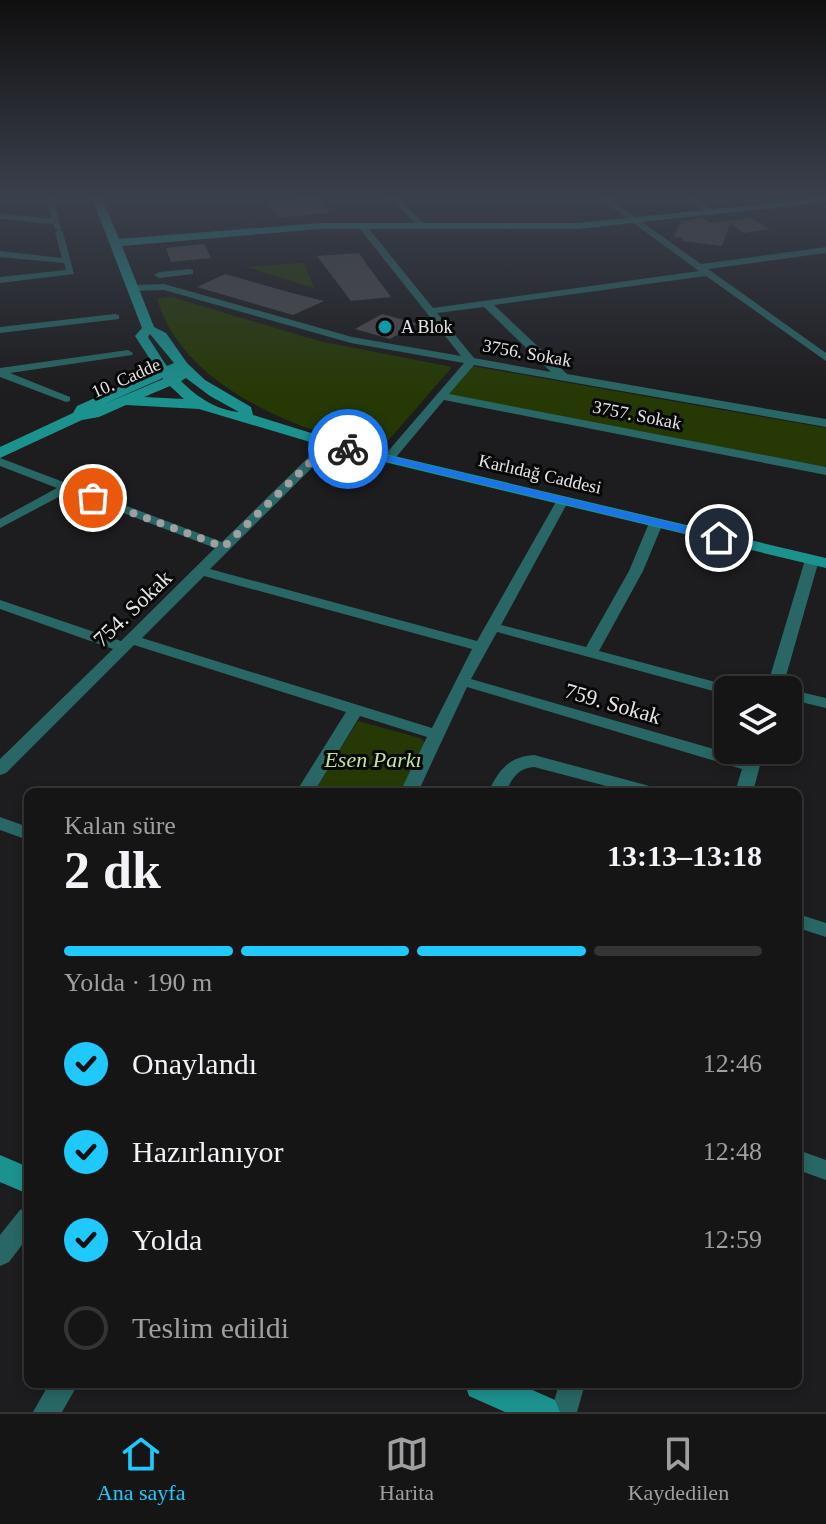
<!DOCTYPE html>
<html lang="tr">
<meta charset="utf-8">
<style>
:root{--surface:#161516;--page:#1f1e1f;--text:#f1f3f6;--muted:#9e9fa1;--line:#353435;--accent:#20c9fd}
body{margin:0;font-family:"Times New Roman",serif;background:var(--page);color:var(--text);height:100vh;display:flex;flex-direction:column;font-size:30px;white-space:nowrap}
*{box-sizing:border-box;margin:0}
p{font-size:26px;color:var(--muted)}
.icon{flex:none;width:44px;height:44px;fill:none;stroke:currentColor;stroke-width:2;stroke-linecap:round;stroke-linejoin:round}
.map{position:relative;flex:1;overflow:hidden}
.side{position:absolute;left:24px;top:788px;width:778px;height:600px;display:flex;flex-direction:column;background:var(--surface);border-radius:12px;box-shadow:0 4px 12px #0003,0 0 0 2px var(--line)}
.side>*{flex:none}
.controls{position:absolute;left:714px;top:676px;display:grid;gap:16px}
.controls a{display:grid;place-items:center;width:88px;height:88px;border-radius:12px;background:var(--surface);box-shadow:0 4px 12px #0003,0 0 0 2px var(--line);font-size:40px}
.pin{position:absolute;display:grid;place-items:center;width:68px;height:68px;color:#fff;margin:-34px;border:4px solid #fff;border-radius:50%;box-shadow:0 2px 8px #0007}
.courier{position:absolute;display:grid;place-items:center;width:80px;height:80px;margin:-40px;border:6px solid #1a73e8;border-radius:50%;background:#fff;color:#222;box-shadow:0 2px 10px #0007}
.headline em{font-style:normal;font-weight:600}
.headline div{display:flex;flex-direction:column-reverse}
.headline{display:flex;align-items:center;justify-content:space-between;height:136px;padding:0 40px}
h1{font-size:52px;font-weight:600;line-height:60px}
.bar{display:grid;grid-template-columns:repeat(4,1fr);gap:12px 8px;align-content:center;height:96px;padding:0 40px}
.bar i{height:10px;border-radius:6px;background:var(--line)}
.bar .current{background:var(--accent)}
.bar p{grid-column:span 4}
ol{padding:0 40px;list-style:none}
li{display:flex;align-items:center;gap:24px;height:88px}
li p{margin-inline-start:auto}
li .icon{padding:8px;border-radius:50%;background:var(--accent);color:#111;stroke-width:4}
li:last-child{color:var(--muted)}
li i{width:44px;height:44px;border:4px solid var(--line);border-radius:50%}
.dock{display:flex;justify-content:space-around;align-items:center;height:112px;border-top:2px solid var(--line);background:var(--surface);font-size:22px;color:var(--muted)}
.dock a{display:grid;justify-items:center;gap:4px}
.dock .current{color:var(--accent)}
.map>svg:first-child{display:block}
.green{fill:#263904}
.building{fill:#4b4a4d}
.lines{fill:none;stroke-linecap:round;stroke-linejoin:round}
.street{fill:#286765;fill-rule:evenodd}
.secondary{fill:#1c928e;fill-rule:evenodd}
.route{fill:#1a73e8}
.done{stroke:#a09fa1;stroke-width:8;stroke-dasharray:0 14.4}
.culture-dot{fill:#0f9aa8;stroke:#070708;stroke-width:3}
.labels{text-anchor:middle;stroke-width:6;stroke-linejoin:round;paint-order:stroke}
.far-poi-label{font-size:18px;fill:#e6e5e7;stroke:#070708;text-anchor:start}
.far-street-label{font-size:18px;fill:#e6e5e7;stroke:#070708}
.street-label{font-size:22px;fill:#e6e5e7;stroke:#070708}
.park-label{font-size:22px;font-style:italic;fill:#c1e695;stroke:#070708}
</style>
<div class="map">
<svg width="826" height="1412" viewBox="0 0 826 1412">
<rect width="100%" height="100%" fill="#1d1c1e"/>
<g class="green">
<polygon points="304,263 314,288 247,267 303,263"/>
<path d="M172,297L319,341L452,367L381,449C300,432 183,388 157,299Z"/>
<polygon points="472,366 826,428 826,467 447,395"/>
<polygon points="358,721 420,738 427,744 402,792 314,792"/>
</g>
<g class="building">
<polygon points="312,198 318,198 331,212 279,218 267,203"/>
<polygon points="703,218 710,223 751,218 770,229 744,233 730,224 722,246 681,241 683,238 674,237 681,221"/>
<polygon points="204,244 211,258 171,262 166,248"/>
<polygon points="359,253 365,262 391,297 351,301 317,256"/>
<polygon points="225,274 292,293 324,301 293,315 197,287"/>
<polygon points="382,314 415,323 416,324 390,339 355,329"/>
</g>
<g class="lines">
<g class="street">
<polygon points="47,198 54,199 61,229 55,229 53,224 0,219 0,213 51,219"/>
<polygon points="390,198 398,198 425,224 425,228 419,228"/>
<path d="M599,198H608L701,264L826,247V253L708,269L826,353V361L706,276L494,305L567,374L826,419V427L474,365L449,394L826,467V475L444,400L392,462H384V456L464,363L351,343L164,290L132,291L127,288L132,285L164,284L352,337L461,356L359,228V224H365L433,308L699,271ZM484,307L551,372L474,358L437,313Z"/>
<polygon points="686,198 695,198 716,212 709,214"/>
<polygon points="59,229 63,232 74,274 0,283 0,277 66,270 64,263 0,257 0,251 62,258 55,232"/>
<polygon points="190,269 193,270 193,274 159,278 154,275 159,272"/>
<polygon points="115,314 119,315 119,319 0,333 0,327"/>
<polygon points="128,350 133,353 132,355 10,373 70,397 70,401 66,402 0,377 0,368"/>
<path d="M329,440L335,444L333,447L210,569L477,641L557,500L563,496L569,500L501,625L586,647L629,571L649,523L651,520H661L663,523L643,571L599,651L734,687L736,690H728V695L497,632L471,679L745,758L748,750H764L753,792H735L742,769L467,687L418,792H400L427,737L360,716L314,792H296L346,712L134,645L6,773L0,775V759L113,649L0,609V600L121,641L215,548L68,492L0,528V519L57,488L0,466V458L222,542L325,441ZM204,576L472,649L432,728L142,638Z"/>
<polygon points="812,556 819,560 782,690 766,690 805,560"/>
<polygon points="788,689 826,698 826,708 788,699 788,690 784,690"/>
<path d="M534,755L657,788L660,792H629L534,767C518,768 512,778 506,792H488C499,770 508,757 534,755Z"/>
<polygon points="0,817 28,827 28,840 0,830"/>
<polygon points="798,914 826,923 826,937 798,928"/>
<polygon points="798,1150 826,1160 826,1180 798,1170"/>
<polygon points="28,1207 28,1237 9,1262 0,1266 0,1235 20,1210"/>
<polygon points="49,1384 78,1384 62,1412 33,1412"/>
<polygon points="559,1384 585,1384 577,1412 551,1412"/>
</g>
<g class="secondary">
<path d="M92,198H102L119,239L319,223H577L826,198V202L577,229H319L122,246L154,327L166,333L187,363L205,380L251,407L253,415L356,447L826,558V568L347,453L199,409L126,405L99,417L82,420L0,458V447L73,413L77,406L157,370L135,336L142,328ZM150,334L174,363L167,366L164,362L148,337ZM163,378V379L102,405ZM186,378L210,396L239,412C216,410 197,397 181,381ZM170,386L184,399L144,397Z"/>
<polygon points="0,1155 28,1167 28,1194 0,1182"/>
<polygon points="465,1384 519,1384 555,1400 560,1412 505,1412 469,1396"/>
</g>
</g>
<linearGradient id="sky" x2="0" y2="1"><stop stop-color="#100f10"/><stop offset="0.5" stop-color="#3a404c"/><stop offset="1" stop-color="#3a404c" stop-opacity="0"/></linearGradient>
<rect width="826" height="395" fill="url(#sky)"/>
<polygon class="route" points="348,446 719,534 724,538 719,541 345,451"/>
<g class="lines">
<polyline class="done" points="93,498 224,547 329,444 348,449"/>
</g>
<circle class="culture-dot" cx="385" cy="327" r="8"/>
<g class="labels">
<g class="far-poi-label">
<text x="401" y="333">A Blok</text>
</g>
<g class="far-street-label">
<text transform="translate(527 353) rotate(10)" y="6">3756. Sokak</text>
<text transform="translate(126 378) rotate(-24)" y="6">10. Cadde</text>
<text transform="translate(637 415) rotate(11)" y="6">3757. Sokak</text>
<text transform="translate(540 474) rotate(13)" y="6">Karlıdağ Caddesi</text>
</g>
<g class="street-label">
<text transform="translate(132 608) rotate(-44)" y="8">754. Sokak</text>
<text transform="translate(613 703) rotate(16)" y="8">759. Sokak</text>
</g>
<g class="park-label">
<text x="373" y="767">Esen Parkı</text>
</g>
</g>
</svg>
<div class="controls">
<a><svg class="icon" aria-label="layers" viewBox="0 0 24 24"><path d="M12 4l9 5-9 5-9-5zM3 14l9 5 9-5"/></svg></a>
</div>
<div class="pin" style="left:93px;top:498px;background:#ea580c"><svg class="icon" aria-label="bag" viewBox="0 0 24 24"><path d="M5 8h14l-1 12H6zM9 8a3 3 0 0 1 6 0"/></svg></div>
<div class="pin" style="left:719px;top:538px;background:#1f2937"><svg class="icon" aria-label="home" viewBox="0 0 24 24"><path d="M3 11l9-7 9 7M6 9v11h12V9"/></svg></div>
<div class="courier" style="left:348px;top:449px"><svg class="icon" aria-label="bike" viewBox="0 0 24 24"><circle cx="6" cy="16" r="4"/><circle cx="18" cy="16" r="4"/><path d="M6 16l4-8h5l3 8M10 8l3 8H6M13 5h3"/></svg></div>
<section class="side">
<div class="headline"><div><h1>2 dk</h1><p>Kalan süre</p></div><em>13:13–13:18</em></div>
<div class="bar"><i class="current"></i><i class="current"></i><i class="current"></i><i></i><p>Yolda · 190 m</p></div>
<ol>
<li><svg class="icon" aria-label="check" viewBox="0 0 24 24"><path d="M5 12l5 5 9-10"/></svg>Onaylandı<p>12:46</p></li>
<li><svg class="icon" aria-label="check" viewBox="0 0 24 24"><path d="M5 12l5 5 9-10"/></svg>Hazırlanıyor<p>12:48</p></li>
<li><svg class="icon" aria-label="check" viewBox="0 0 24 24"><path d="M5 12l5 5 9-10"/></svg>Yolda<p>12:59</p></li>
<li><i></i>Teslim edildi</li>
</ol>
</section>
</div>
<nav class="dock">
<a class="current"><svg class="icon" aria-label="home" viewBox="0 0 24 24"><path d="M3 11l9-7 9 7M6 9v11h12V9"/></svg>Ana sayfa</a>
<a><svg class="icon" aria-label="map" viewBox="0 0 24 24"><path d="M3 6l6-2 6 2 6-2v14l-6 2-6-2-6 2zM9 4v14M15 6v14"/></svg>Harita</a>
<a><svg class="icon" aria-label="saved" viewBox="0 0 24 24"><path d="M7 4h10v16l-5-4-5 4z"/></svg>Kaydedilen</a>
</nav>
